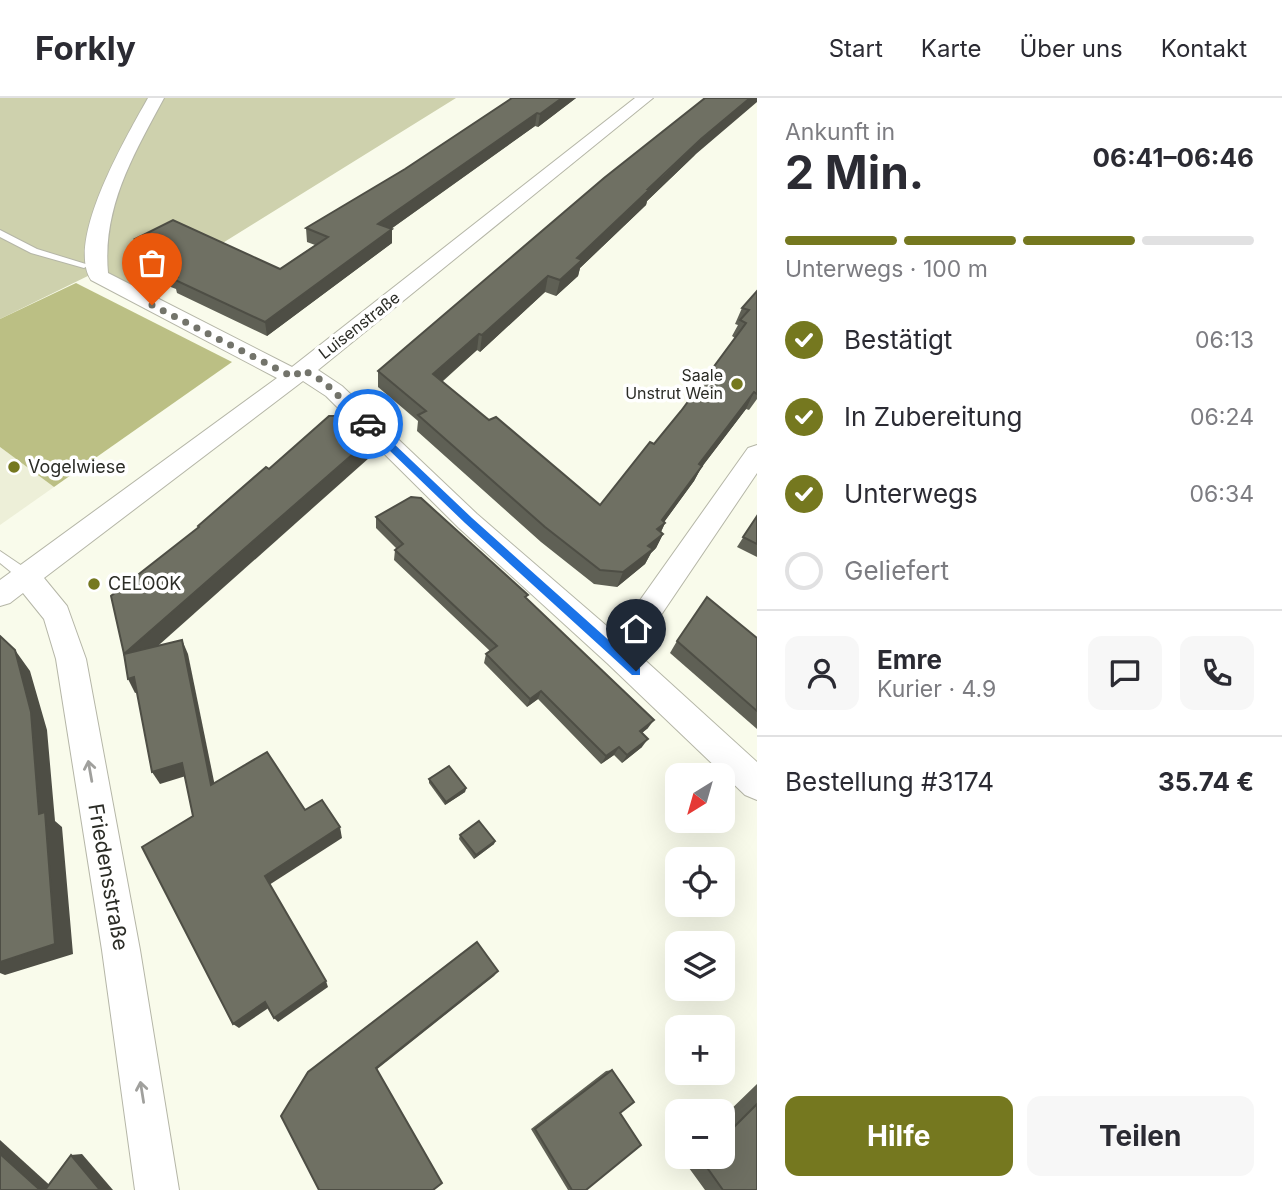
<!DOCTYPE html>
<html lang="de">
<meta charset="utf-8">
<style>
:root{--surface:#fff;--page:#f7f7f7;--text:#2b2b33;--muted:#7c7c81;--line:#e1e1e2;--accent:#75781f}
body{margin:0;font-family:Inter,sans-serif;background:var(--page);color:var(--text);height:100vh;display:flex;flex-direction:column;font-size:26px;white-space:nowrap}
*{box-sizing:border-box;margin:0}
p{font-size:23px;color:var(--muted)}
.icon{flex:none;width:38px;height:38px;fill:none;stroke:currentColor;stroke-width:2;stroke-linecap:round;stroke-linejoin:round}
.map{position:relative;flex:1;overflow:hidden}
.panel{display:flex;flex-direction:column;background:var(--surface);width:525px}
.panel>*{flex:none}
.needle{width:46px;rotate:217deg}
.tools{position:absolute;left:665px;top:665px;display:grid;gap:14px}
.tools a{display:grid;place-items:center;width:70px;height:70px;border-radius:14px;background:var(--surface);box-shadow:0 7px 28px #0002;font-size:35px}
.pin{position:absolute;display:grid;place-items:center;width:60px;height:60px;color:#fff;margin:-72px -30px;border-radius:50% 50% 50% 0;rotate:-45deg;box-shadow:0 0 7px #0007}
.pin .icon{rotate:45deg}
.courier{position:absolute;display:grid;place-items:center;width:70px;height:70px;margin:-35px;border:5px solid #1a73e8;border-radius:50%;background:#fff;color:#222;box-shadow:0 2px 9px #0007}
.overview em{font-style:normal;font-weight:700}
.overview div{display:flex;flex-direction:column-reverse}
.overview{display:flex;align-items:center;justify-content:space-between;height:119px;padding:0 28px}
h1{font-size:46px;font-weight:700;line-height:52px}
.bar{display:grid;grid-template-columns:repeat(4,1fr);gap:10px 7px;align-content:center;height:84px;padding:0 28px}
.bar i{height:9px;border-radius:5px;background:var(--line)}
.bar .selected{background:var(--accent)}
.bar p{grid-column:span 4}
.line{display:flex;align-items:center;gap:18px;padding:0 28px;border-top:2px solid var(--line)}
.line div{flex:1}
.round{display:grid;place-items:center;flex:none;width:74px;height:74px;border-radius:14px;background:var(--page)}
ol{padding:0 28px;list-style:none}
li{display:flex;align-items:center;gap:21px;height:77px}
li p{margin-inline-start:auto}
li .icon{padding:7px;border-radius:50%;background:var(--accent);color:#fff;stroke-width:4}
li:last-child{color:var(--muted)}
li i{width:38px;height:38px;border:4px solid var(--line);border-radius:50%}
.button{display:flex;gap:14px;margin-top:auto;padding:14px 28px}
.button a{flex:1;height:80px;border-radius:14px;background:var(--accent);color:#fff;font-size:28px;font-weight:700;line-height:80px;text-align:center}
.button a+a{background:var(--page);color:var(--text)}
header{display:flex;align-items:center;gap:42px;box-sizing:border-box;height:98px;padding:0 35px;background:var(--surface);border-bottom:2px solid var(--line)}
header strong{font-size:33px}
nav{display:flex;gap:38px;margin-inline-start:auto;font-size:24px}
main{display:flex;flex:1;min-height:0}
.map>svg:first-child{display:block}
.built{fill:#edefd8}
.green{fill:#ced1ad}
.forest{fill:#bbbf84}
.lines{fill:none;stroke-linecap:round;stroke-linejoin:round}
.service-casing{stroke:#b5b6a7;stroke-width:2}
.minor-casing{stroke:#b5b6a7;stroke-width:2}
.service{fill:#fff;fill-rule:evenodd}
.minor{fill:#fff;fill-rule:evenodd}
.wall{fill:#5f6055}
.shaded-wall{fill:#4e4e45}
.building{fill:#6f7063;stroke:#4e4e45;stroke-width:2}
.oneway{stroke:#a0a09d}
.route{fill:#1a73e8}
.done{stroke:#73746b;stroke-width:7;stroke-dasharray:0 12.6}
.poi-dot{fill:#75781f;stroke:#fff;stroke-width:2.5}
.labels{text-anchor:middle;stroke-width:7;stroke-linejoin:round;paint-order:stroke}
.far-street-label{font-size:16px;fill:#2b2c26;stroke:#fff}
.far-poi-label{font-size:16px;fill:#2b2c26;stroke:#fff;text-anchor:end}
.poi-label{font-size:18px;fill:#2b2c26;stroke:#fff;text-anchor:start}
.near-street-label{font-size:21px;fill:#2b2c26;stroke:#fff}
</style>
<header>
<strong>Forkly</strong>
<nav><a>Start</a><a>Karte</a><a>Über uns</a><a>Kontakt</a></nav>
</header>
<main>
<div class="map">
<svg width="757" height="1092" viewBox="0 0 757 1092">
<rect width="100%" height="100%" fill="#f9fbeb"/>
<polygon class="built" points="0,349 54,389 0,427"/>
<polygon class="green" points="0,0 456,0 139,197 96,174 0,221"/>
<polygon class="forest" points="76,185 232,264 54,389 0,349 0,221"/>
<g class="lines">
<defs>
<g id="service">
<polygon points="0,132 37,151 89,167 84,170 31,155 0,139"/>
<polygon points="0,453 31,474 33,478 31,482 21,482 0,465"/>
</g>
<path id="minor" d="M148,0H164C134,56 102,109 108,175L292,269L635,0H653L318,272L342,288L477,416L616,536L748,350L757,347V375L636,554L757,664V702L745,697L607,565L459,430L326,298L303,283L44,480L67,508L86,561L140,852L179,1092H135L102,852L56,561L44,521L23,495L10,505L0,508V482L277,280L91,182C65,142 128,36 148,0Z"/>
</defs>
<use href="#service" class="service-casing"/>
<use href="#minor" class="minor-casing"/>
<use href="#service" class="service"/>
<use href="#minor" class="minor"/>
</g>
<g class="wall">
<polygon points="512,0 576,0 538,29 535,28 391,131 392,145 267,238 177,195 176,191 147,180 143,166 150,161 139,154 135,141 280,171 315,147 307,144 306,130 405,71"/>
<polygon points="696,56 647,103 646,107 580,170 578,178 556,198 545,194 480,254 477,252 442,284 489,322 600,407 654,346 681,313 735,240 732,238 738,227 735,226 742,210 757,193 757,301 749,312 746,311 701,370 694,383 664,424 665,425 661,434 663,436 656,450 651,455 645,466 617,489 594,486 541,444 417,333 418,323 378,289 378,273"/>
<polygon points="757,418 757,459 737,449"/>
<polygon points="376,419 527,501 648,630 642,635 642,649 622,665 614,657 601,666 538,601 527,609 484,565 486,556 490,553 394,462 395,452 396,450 376,430"/>
<polygon points="757,540 757,631 670,555 677,543"/>
<polygon points="429,681 466,690 465,694 445,707 429,685"/>
<polygon points="460,737 495,743 494,746 474,761 459,741"/>
<polygon points="612,972 586,1092 568,1092 531,1031 606,973"/>
<polygon points="757,986 757,1092 705,1092 681,1059 723,1059 723,1019"/>
</g>
<g class="shaded-wall">
<polygon points="562,0 576,0 538,29 540,16"/>
<polygon points="750,0 757,0 757,4 696,56 647,103 646,107 580,170 578,178 556,198 560,182 577,160 701,41"/>
<polygon points="537,15 535,28 378,140 378,126"/>
<polygon points="392,131 392,145 267,238 265,224"/>
<polygon points="548,178 545,194 480,254 482,237"/>
<polygon points="479,236 477,252 432,292 433,276"/>
<polygon points="754,294 746,311 701,370 694,383 662,427 665,425 658,440 650,446 662,422 699,366"/>
<polygon points="369,342 369,360 132,571 124,556"/>
<polygon points="663,436 656,450 651,455 645,466 617,489 623,474 648,448"/>
<polygon points="182,542 188,556 217,698 211,687"/>
<polygon points="15,552 30,573 47,632 55,723 62,729 73,856 5,877 0,875 0,864"/>
<polygon points="134,579 142,593 135,595 128,581"/>
<polygon points="541,593 538,601 527,609 530,601"/>
<polygon points="654,622 648,630 634,641 640,633"/>
<polygon points="648,641 642,649 622,665 627,657"/>
<polygon points="619,649 614,657 601,666 606,658"/>
<polygon points="182,665 189,677 160,686 152,674"/>
<polygon points="466,690 465,694 445,707 446,704"/>
<polygon points="340,729 342,740 269,787 265,778"/>
<polygon points="495,743 494,746 474,761 476,757"/>
<polygon points="498,873 494,878 376,972 376,970"/>
<polygon points="326,883 328,889 278,924 274,920"/>
<polygon points="265,904 270,909 239,930 233,926"/>
<polygon points="0,1042 55,1092 40,1092 0,1056"/>
<polygon points="82,1056 113,1092 100,1092 71,1057"/>
</g>
<g class="building">
<polygon points="512,0 562,0 540,16 537,15 378,126 392,131 265,224 173,181 177,179 143,166 159,155 135,141 173,122 280,171 328,139 306,130 405,71"/>
<polygon points="705,0 750,0 701,41 648,91 650,91 577,160 582,162 560,182 548,178 482,237 479,236 433,276 489,322 496,319 600,407 650,344 654,346 681,313 746,225 740,222 749,212 742,210 757,193 757,296 754,294 699,366 702,368 662,422 665,425 657,431 663,436 648,448 653,451 623,474 600,472 545,429 418,317 426,313 378,273 604,80"/>
<polygon points="329,318 343,318 369,342 124,556 111,498 199,429 198,428 266,369 269,371"/>
<polygon points="411,399 421,400 528,497 525,499 654,622 640,633 648,641 627,657 619,649 606,658 541,593 530,601 486,556 497,548 395,452 403,446 376,419"/>
<polygon points="757,418 757,446 743,439"/>
<polygon points="707,499 757,540 757,613 677,543"/>
<polygon points="0,538 15,552 31,614 39,716 45,714 55,846 0,864"/>
<polygon points="182,542 211,687 267,654 305,712 322,702 340,729 265,778 326,883 274,920 265,904 233,926 142,749 193,718 182,665 152,674 134,579 128,581 124,556"/>
<polygon points="449,668 466,690 446,704 429,681"/>
<polygon points="479,723 495,743 476,757 460,737"/>
<polygon points="477,844 498,873 376,970 442,1085 433,1092 319,1092 281,1018 308,974"/>
<polygon points="612,972 634,1004 620,1015 641,1047 586,1092 572,1092 535,1031"/>
<polygon points="757,1006 757,1092 723,1092 701,1061 703,1059 723,1059 723,1040"/>
<polygon points="0,1056 40,1092 0,1092"/>
<polygon points="71,1057 100,1092 45,1092"/>
</g>
<defs><path id="oneway-shaft" d="M-6 0H5M1.5-3L5.5 0L1.5 3" fill="none" stroke-width="1.6" stroke-linecap="round" stroke-linejoin="round" transform="scale(1.75)"/></defs>
<g class="oneway">
<use href="#oneway-shaft" transform="translate(90 673) rotate(-100)"/>
<use href="#oneway-shaft" transform="translate(142 994) rotate(-99)"/>
</g>
<polygon class="route" points="364,324 371,324 472,420 640,570 640,577 632,577 465,425 364,328"/>
<g class="lines">
<polyline class="done" points="152,207 293,279 303,272 323,283 368,326"/>
</g>
<g class="poi-dot">
<circle cx="737" cy="286" r="7"/>
<circle cx="14" cy="369" r="7"/>
<circle cx="94" cy="486" r="7"/>
</g>
<g class="labels">
<g class="far-street-label">
<text transform="translate(359 227) rotate(-38)" y="6">Luisenstraße</text>
</g>
<g class="far-poi-label">
<text x="723" y="283">Saale<tspan x="723" dy="18">Unstrut Wein</tspan></text>
</g>
<g class="poi-label">
<text x="28" y="375">Vogelwiese</text>
<text x="108" y="492">CELOOK</text>
</g>
<g class="near-street-label">
<text transform="translate(108 779) rotate(80)" y="7">Friedensstraße</text>
</g>
</g>
</svg>
<div class="tools">
<a><svg class="needle" viewBox="-14 -14 28 28"><path d="M0-13l5 13h-10z" fill="#e53935"/><path d="M0 13l5-13h-10z" fill="#7c7c81"/></svg></a>
<a><svg class="icon" aria-label="locate" viewBox="0 0 24 24"><circle cx="12" cy="12" r="6"/><path d="M12 2v4M12 18v4M2 12h4M18 12h4"/></svg></a>
<a><svg class="icon" aria-label="layers" viewBox="0 0 24 24"><path d="M12 4l9 5-9 5-9-5zM3 14l9 5 9-5"/></svg></a>
<a>+</a>
<a>−</a>
</div>
<div class="pin" style="left:152px;top:207px;background:#ea580c"><svg class="icon" aria-label="bag" viewBox="0 0 24 24"><path d="M5 8h14l-1 12H6zM9 8a3 3 0 0 1 6 0"/></svg></div>
<div class="pin" style="left:636px;top:573px;background:#1f2937"><svg class="icon" aria-label="home" viewBox="0 0 24 24"><path d="M3 11l9-7 9 7M6 9v11h12V9"/></svg></div>
<div class="courier" style="left:368px;top:326px"><svg class="icon" aria-label="car" viewBox="0 0 24 24"><path d="M5 17H2v-5l4-1 3-4h7l3 4 3 1v5h-3M9 17h6M6 11h13"/><circle cx="7" cy="17" r="2"/><circle cx="17" cy="17" r="2"/></svg></div>
</div>
<section class="panel">
<div class="overview"><div><h1>2 Min.</h1><p>Ankunft in</p></div><em>06:41–06:46</em></div>
<div class="bar"><i class="selected"></i><i class="selected"></i><i class="selected"></i><i></i><p>Unterwegs · 100 m</p></div>
<ol>
<li><svg class="icon" aria-label="check" viewBox="0 0 24 24"><path d="M5 12l5 5 9-10"/></svg>Bestätigt<p>06:13</p></li>
<li><svg class="icon" aria-label="check" viewBox="0 0 24 24"><path d="M5 12l5 5 9-10"/></svg>In Zubereitung<p>06:24</p></li>
<li><svg class="icon" aria-label="check" viewBox="0 0 24 24"><path d="M5 12l5 5 9-10"/></svg>Unterwegs<p>06:34</p></li>
<li><i></i>Geliefert</li>
</ol>
<div class="line" style="height:126px"><a class="round"><svg class="icon" aria-label="person" viewBox="0 0 24 24"><circle cx="12" cy="8" r="4"/><path d="M4 21q1-7 8-7t8 7"/></svg></a><div><b>Emre</b><p>Kurier · 4.9</p></div><a class="round"><svg class="icon" aria-label="chat" viewBox="0 0 24 24"><path d="M4 5h16v11H9l-5 4z"/></svg></a><a class="round"><svg class="icon" aria-label="phone" viewBox="0 0 24 24"><path d="M5 4h4l2 5-3 2q2 4 5 5l2-3 5 2v4C11 20 4 13 5 4z"/></svg></a></div>
<div class="line" style="height:91px"><div>Bestellung #3174</div><b>35.74 €</b></div>
<div class="button"><a>Hilfe</a><a>Teilen</a></div>
</section>
</main>
